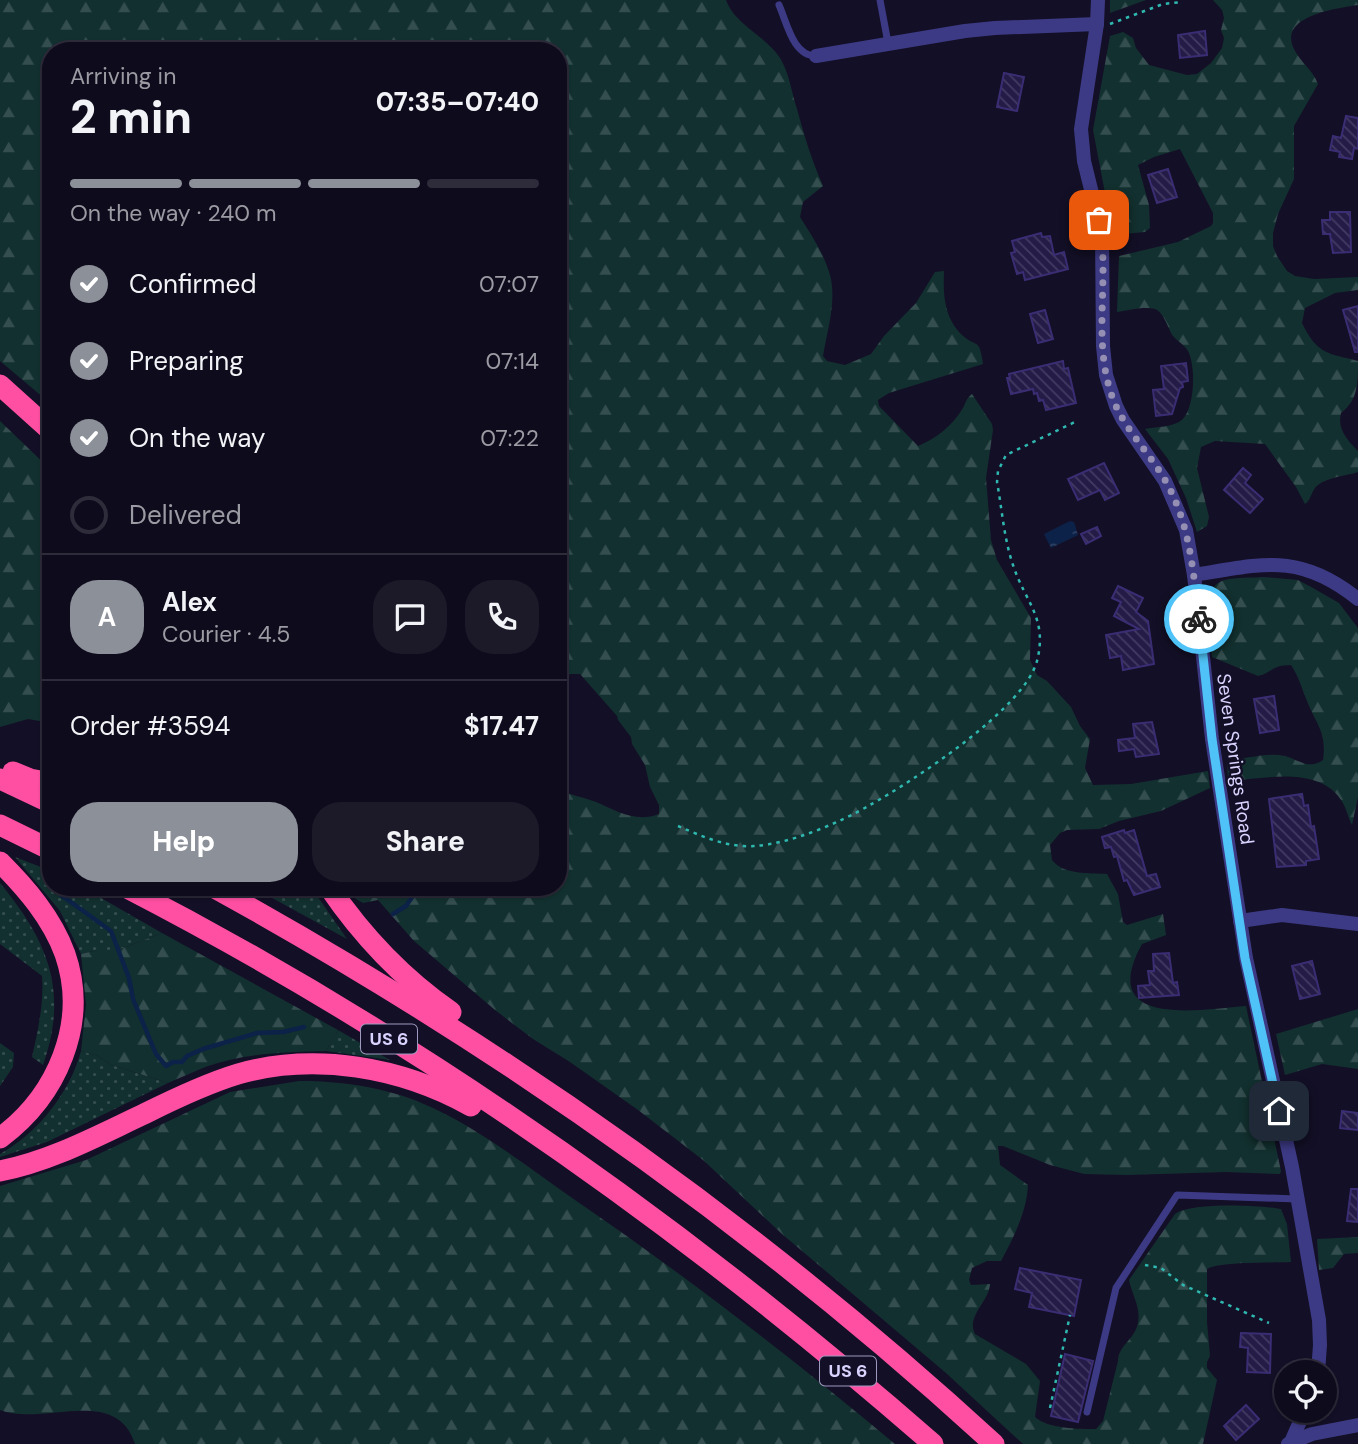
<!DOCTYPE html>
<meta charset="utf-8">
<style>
:root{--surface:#0e0b1c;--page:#1c1929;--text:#f1f3f6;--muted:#9b9ba3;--line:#2e2b3b;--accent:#8c9099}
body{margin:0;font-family:"DM Sans",sans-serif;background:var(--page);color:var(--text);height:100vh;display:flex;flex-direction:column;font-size:26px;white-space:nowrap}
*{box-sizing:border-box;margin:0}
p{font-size:23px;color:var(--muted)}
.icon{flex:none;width:38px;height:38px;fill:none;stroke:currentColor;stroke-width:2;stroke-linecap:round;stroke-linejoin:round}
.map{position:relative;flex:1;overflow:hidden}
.drawer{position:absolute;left:42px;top:42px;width:525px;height:854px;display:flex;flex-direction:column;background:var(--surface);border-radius:28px;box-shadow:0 2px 5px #0004,0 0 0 2px var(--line)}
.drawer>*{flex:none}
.tools{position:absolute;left:1274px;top:1360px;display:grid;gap:14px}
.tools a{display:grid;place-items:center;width:63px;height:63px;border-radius:50%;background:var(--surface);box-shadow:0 2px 5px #0004,0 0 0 2px var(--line);font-size:35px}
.pin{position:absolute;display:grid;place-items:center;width:60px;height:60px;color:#fff;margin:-30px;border-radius:14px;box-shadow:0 4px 10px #0006}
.courier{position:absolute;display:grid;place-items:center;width:70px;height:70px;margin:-35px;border:5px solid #4fc3f7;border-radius:50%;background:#fff;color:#222;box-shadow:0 2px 9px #0007}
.overview em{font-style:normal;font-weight:800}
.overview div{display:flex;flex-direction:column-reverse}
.overview{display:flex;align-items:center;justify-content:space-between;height:119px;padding:0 28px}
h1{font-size:46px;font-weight:800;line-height:52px}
.bar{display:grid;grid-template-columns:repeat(4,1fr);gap:10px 7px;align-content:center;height:84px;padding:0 28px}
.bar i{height:9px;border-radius:5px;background:var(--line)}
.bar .selected{background:var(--accent)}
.bar p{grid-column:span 4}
.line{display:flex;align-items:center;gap:18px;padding:0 28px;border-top:2px solid var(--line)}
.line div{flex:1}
.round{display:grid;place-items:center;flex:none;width:74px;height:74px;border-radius:28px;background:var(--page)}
ol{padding:0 28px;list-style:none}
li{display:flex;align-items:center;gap:21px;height:77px}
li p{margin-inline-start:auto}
li .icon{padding:7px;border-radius:50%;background:var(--accent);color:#fff;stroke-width:4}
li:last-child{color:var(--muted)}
li i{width:38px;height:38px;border:4px solid var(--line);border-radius:50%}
.button{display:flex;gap:14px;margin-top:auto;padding:14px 28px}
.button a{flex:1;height:80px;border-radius:28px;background:var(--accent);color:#fff;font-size:28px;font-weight:800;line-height:80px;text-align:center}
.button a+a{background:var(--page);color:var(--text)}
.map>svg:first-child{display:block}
.green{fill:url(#green-dots)}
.forest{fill:url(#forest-firs)}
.water{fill:url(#water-ripples)}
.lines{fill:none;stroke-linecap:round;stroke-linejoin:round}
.stream{stroke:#0c2248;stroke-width:4.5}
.building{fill:url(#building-back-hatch);stroke:#3b2d73;stroke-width:2}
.path{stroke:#2fb8b0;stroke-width:2.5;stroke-dasharray:3.5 5;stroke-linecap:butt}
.service{stroke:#3d3a85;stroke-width:7}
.minor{stroke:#3d3a85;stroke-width:14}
.motorway{stroke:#ff4fa3;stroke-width:21}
.done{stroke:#948fb3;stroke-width:7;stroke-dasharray:0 12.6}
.route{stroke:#4fc3f7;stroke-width:9}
.labels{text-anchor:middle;stroke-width:5;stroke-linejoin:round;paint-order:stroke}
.shield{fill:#130f26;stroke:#9e99be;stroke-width:2}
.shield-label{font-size:18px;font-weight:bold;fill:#d9d4ff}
.street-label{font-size:19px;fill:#d9d4ff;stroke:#130f26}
</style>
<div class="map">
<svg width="1358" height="1444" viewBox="0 0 1358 1444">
<defs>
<pattern id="green-dots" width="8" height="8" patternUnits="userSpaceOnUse" patternTransform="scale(1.75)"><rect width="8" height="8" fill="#12302f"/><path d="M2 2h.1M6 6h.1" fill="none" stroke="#344d4e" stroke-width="1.8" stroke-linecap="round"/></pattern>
<pattern id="forest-firs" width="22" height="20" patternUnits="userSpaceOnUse" patternTransform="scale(1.75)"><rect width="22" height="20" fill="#12302f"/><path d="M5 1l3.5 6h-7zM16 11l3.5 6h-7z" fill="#344d4e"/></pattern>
<pattern id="water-ripples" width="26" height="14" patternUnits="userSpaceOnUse" patternTransform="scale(1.75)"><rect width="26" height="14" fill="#0c2248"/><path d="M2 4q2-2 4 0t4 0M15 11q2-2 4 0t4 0" fill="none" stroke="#2f4163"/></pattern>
<pattern id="building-back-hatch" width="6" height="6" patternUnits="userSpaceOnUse" patternTransform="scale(1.75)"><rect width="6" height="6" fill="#241b47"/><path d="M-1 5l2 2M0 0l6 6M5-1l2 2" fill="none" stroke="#433b63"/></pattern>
</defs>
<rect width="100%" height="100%" fill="#130f26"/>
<g class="green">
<polygon points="15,857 51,871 51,887 82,887 162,933 118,950 98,950 81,954 60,911"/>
<path d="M0,883C48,941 69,991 43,1065L32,1057C38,1030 44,1004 42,976L0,944Z"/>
<polygon points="252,887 311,887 347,939"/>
<polygon points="338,1030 390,1060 326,1051"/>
<polygon points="0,1043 14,1053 13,1067 0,1086"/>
<path d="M81,1051L98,1056L112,1065L168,1083L47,1142L0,1157V1154C38,1133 70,1092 81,1051Z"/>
</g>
<g class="forest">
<path d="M0,0H726C735,25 766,36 780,58C790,75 791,91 797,109C804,135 812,161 823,186L803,202L800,217C812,236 824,254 830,275C837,301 827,331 823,356L827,361L845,365L871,354L884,336L916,303L935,272L944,271C943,295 944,317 962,335C977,349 979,336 983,364L889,393L878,400L879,406L918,446C937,438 952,426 963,408C966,402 966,399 972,394L992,424L993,430L986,478L991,540L997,560L1031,618L1030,660L1037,675L1047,681L1071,707L1080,726L1090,739L1085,768L1093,785L1131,784L1208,771L1210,788L1161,811L1119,821L1099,829L1067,830L1060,833L1050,845L1052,860C1063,875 1090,873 1107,874L1118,894L1123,922L1127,925L1163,914L1166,935L1142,944C1096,1028 1197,1010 1246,1006L1281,1171L1280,1174L1226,1172L1127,1175L1084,1174L1050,1165L1003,1146H998L1000,1165L1028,1185C1027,1211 1013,1239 1001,1261H987L972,1268L969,1280L971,1285L990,1284C989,1302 966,1316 975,1334L1026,1364L1040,1381L1035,1417C1048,1429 1079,1429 1096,1429L1103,1421L1118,1361C1118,1346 1135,1339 1138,1323C1141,1307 1132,1295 1129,1280L1175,1214C1191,1202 1260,1205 1281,1209L1287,1224L1291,1262C1273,1263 1220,1261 1207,1269V1322L1210,1356L1207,1362V1368L1217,1380L1203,1444H1023L946,1373L782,1234L703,1160L638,1110L570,1062L533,1039L495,1010L414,941L378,900L363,903L356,899L348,887H558V790C570,795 583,797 596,802C617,811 636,823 659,814V805L650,787L645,765L632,744L631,737L618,720L617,716L580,674H570L558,684V51H51V404L0,361Z"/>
<polygon points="1110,0 1146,0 1110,13"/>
<path d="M1213,0H1358V5C1339,8 1280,15 1293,47C1299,61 1313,70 1318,84L1294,126V179L1278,214L1273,233V246L1277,256L1287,271L1295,276L1314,279L1358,277V290L1335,293L1305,308L1302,323C1317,354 1327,353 1358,361C1358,384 1358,400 1341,413C1337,429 1347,440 1358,451V472C1346,476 1328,477 1318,485C1311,490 1312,499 1305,504L1296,487L1265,444L1215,441L1201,447L1197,468L1209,517L1207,526L1197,532L1186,498L1168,459L1145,429C1155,427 1174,427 1182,420C1195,408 1196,366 1188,351C1185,345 1178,342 1173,336C1168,329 1164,312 1155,309C1144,306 1129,310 1117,312L1119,256L1178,242L1211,226L1213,223V213L1180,149L1154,157L1138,165L1149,205L1150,228L1145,232L1113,235L1093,130L1110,36L1123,32L1133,38L1136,48L1149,65L1187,75L1197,74L1211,63L1222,48L1224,38L1221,30L1224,18L1222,10Z"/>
<polygon points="0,421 51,470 51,723 28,719 0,727"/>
<path d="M1264,577L1298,580L1313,588L1339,603L1358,628V797L1352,825C1348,817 1346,807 1341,800C1318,765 1262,779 1228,781L1227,761C1245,759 1267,752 1285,756C1299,760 1309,770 1323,760C1327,732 1316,724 1307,701C1302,689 1299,677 1291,665C1271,665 1272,673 1258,676L1212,657C1210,636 1197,587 1225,580C1237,577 1252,578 1264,577Z"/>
<path d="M162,933L338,1030L326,1051C288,1052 245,1053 208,1066C195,1071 182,1077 168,1083L112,1065L98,1056L81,1051L86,1005L81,954L98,950H118Z"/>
<polygon points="1358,1009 1358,1069 1322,1064 1285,1075 1276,1034"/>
<path d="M299,1081C345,1081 391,1088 433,1108C484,1132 529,1168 575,1200C686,1276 792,1358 895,1444H135C116,1384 42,1427 0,1410V1186L86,1160L230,1092Z"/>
<polygon points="1358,1237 1358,1253 1344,1254 1333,1268 1319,1270 1317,1239"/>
</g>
<polygon class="water" points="1070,521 1074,522 1078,535 1051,548 1044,534"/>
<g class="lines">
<g class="stream">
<polyline points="61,895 111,931 129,978 133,999 156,1054 166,1066 173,1062 182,1062 187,1056 203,1049 257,1033 283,1032 304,1027"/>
<polyline points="393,914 406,906 419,887"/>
</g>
</g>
<g class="building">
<polygon points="1205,31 1207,55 1180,58 1178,35"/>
<polygon points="1004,73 1024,77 1017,111 997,107"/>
<polygon points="1346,116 1358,118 1358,149 1354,148 1352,159 1339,157 1340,152 1330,150 1333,136 1341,138"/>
<polygon points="1168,169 1177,197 1157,203 1148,175"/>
<polygon points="1330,212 1350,212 1351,252 1333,253 1330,234 1323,234 1322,220 1330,220"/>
<polygon points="1041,233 1042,237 1050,236 1054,255 1064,252 1068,269 1025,280 1023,272 1017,274 1011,253 1015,252 1012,241"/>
<polygon points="1358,306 1358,352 1355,352 1343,310"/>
<polygon points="1045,310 1053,339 1038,343 1030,314"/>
<polygon points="1063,361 1064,369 1068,368 1076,403 1046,410 1043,400 1039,401 1037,393 1034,394 1033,389 1011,394 1007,378 1010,378 1009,374"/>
<polygon points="1186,363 1188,381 1182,382 1183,387 1180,388 1172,414 1156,416 1153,390 1164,389 1161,366"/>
<polygon points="1104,463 1119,493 1105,500 1100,490 1078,500 1068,479"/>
<polygon points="1243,468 1251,475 1245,483 1263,499 1250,513 1224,490"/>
<polygon points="1097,527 1101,536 1086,544 1081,534"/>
<polygon points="1118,586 1143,598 1136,612 1148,621 1154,664 1123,670 1121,656 1110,658 1106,635 1139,629 1114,616 1121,602 1112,598"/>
<polygon points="1274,696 1279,730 1260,733 1254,699"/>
<polygon points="1152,722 1159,754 1136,757 1134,749 1119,751 1118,740 1135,738 1133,724"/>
<polygon points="1302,794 1304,806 1308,805 1311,827 1314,826 1319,859 1306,861 1306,865 1277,867 1269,799"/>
<polygon points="1124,830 1125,833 1134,830 1147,876 1156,874 1160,887 1134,895 1127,880 1124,881 1117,856 1114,857 1111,847 1105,848 1102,837"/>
<polygon points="1169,953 1173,983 1177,982 1179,995 1139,998 1138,986 1150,985 1148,971 1154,971 1153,954"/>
<polygon points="1312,961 1320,994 1300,999 1292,966"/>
<polygon points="1342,1111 1358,1113 1358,1130 1340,1128"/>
<polygon points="1351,1189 1358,1189 1358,1222 1347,1221"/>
<polygon points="1020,1268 1081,1280 1074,1316 1029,1307 1032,1293 1015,1289"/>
<polygon points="1241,1333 1271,1334 1270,1373 1247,1372 1248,1348 1240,1347"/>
<polygon points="1065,1354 1093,1361 1078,1422 1051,1416"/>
<polygon points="1246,1405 1259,1419 1236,1440 1224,1426"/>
</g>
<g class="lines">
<g class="path">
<polyline points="1110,24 1163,4 1182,2"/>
<path d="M678,826C701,836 728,848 754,846C790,844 839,823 870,805C913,781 1024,709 1037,661C1048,618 1025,602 1013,565C1004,539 1002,509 997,482L998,471L1006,455L1077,421"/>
<polyline points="1145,1265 1161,1268 1183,1285 1269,1323"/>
<polyline points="1050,1408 1070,1315"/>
</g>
<g class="service">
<polyline points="880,0 888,43"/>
<path d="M779,5C787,23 793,56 816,56"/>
<polyline points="1087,1412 1116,1288 1177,1195 1297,1199"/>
</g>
<g class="minor">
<polyline points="1098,0 1097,24 1081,129 1084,161 1102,234 1103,346 1106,375 1116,406 1123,420 1165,481 1186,530 1194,575 1212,739 1246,958 1292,1167 1319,1320 1320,1345 1318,1372"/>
<polyline points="816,56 965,31 995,28 1097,24"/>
<path d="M1194,575C1263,564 1299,552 1358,599"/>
<polyline points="1240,921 1282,915 1358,924"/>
<polyline points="1291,1442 1305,1410"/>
<polyline points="1288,1444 1312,1434 1358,1425"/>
</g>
<g class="motorway">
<polyline points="0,385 51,431"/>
<polyline points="13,772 30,779 51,783"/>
<polyline points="0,779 51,803"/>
<polyline points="0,825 51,850"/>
<path d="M0,862C26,888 52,918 65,954C89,1023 57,1096 0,1138"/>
<path d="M125,887C416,1037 686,1228 933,1444"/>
<path d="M213,887C494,1042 758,1227 994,1444"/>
<path d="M329,887C363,937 402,978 451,1012"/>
<path d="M0,1171C51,1161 97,1136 144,1114C174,1099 205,1084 238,1074C315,1052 401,1067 471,1106"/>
</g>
</g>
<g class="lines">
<path class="done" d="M1099,220C1110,276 1093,335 1110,390C1120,425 1147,449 1165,480C1190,523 1193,571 1199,619"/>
<polyline class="route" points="1199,619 1212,739 1245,958 1279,1111"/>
</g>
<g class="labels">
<g class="shield">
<rect x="361" y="1024.5" width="56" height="29" rx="5"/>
<rect x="820" y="1356.5" width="56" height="29" rx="5"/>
</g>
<g class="shield-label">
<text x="389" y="1045">US 6</text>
<text x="848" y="1377">US 6</text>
</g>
<g class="street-label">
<text transform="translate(1236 759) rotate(82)" y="7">Seven Springs Road</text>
</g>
</g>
</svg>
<div class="tools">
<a><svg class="icon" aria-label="locate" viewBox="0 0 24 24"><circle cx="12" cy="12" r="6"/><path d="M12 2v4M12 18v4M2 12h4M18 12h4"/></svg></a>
</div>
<div class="pin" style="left:1099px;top:220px;background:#ea580c"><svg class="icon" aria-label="bag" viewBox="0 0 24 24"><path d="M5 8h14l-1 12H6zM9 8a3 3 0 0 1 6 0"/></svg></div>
<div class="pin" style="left:1279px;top:1111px;background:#1f2937"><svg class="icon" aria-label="home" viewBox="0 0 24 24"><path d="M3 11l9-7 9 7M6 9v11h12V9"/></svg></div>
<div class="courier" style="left:1199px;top:619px"><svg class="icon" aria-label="bike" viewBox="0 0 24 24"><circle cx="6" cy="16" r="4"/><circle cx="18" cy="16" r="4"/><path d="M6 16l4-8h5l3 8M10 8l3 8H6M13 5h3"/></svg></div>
<section class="drawer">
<div class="overview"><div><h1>2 min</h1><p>Arriving in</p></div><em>07:35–07:40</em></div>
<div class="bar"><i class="selected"></i><i class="selected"></i><i class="selected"></i><i></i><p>On the way · 240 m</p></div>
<ol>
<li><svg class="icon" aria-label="check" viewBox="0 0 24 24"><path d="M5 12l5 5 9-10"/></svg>Confirmed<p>07:07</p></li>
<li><svg class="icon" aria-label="check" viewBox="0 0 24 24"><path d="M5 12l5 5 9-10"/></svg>Preparing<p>07:14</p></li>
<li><svg class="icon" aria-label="check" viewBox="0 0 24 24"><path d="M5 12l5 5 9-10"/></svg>On the way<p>07:22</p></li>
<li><i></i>Delivered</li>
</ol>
<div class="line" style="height:126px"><b class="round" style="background:var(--accent);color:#fff">A</b><div><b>Alex</b><p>Courier · 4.5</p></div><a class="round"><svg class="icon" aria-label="chat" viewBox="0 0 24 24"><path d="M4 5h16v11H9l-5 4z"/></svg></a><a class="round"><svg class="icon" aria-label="phone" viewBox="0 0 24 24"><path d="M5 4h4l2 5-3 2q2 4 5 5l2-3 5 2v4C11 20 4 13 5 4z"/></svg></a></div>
<div class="line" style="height:91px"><div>Order #3594</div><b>$17.47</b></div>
<div class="button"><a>Help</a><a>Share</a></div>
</section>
</div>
